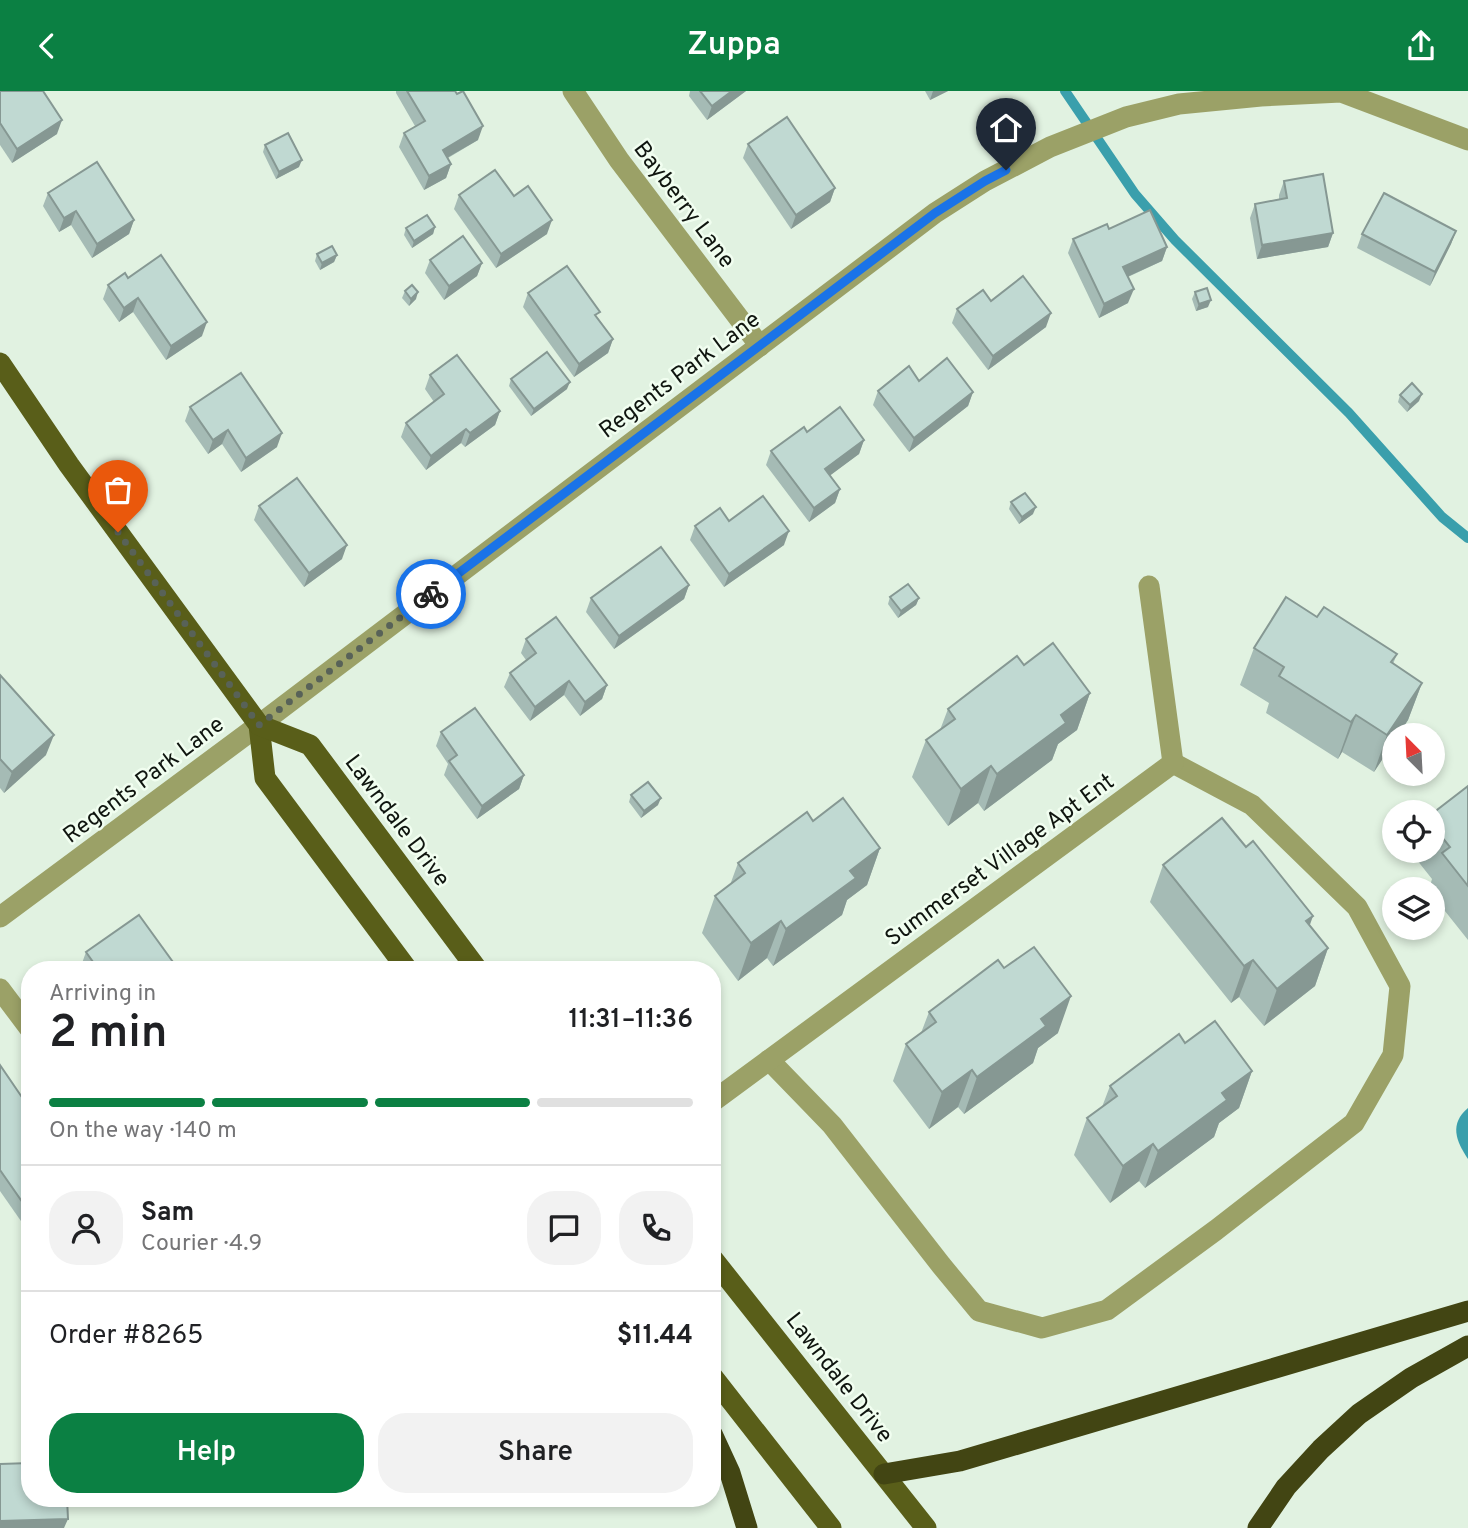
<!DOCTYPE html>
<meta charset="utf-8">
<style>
:root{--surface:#fff;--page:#f2f2f2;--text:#202124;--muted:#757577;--line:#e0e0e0;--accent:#0b8043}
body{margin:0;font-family:Overpass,sans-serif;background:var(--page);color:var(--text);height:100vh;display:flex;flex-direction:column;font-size:26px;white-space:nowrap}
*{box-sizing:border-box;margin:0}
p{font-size:23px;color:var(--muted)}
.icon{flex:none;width:38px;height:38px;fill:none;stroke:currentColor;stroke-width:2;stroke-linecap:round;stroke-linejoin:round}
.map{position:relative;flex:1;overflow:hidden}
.panel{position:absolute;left:21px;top:870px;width:700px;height:546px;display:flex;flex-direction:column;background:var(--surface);border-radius:28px;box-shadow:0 4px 10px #0003}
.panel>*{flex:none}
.needle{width:46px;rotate:336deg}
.buttons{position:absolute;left:1382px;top:632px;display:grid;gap:14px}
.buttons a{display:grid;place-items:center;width:63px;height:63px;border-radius:50%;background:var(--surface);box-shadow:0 4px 10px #0003;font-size:35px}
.pin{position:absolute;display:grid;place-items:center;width:60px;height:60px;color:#fff;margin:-72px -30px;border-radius:50% 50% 50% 0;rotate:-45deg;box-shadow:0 0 7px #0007}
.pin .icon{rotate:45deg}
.courier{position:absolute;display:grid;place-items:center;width:70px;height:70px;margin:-35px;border:5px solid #1a73e8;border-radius:50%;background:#fff;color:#222;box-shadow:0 2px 9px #0007}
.headline em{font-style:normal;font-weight:600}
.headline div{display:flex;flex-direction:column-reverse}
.headline{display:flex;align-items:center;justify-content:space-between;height:119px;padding:0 28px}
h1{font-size:46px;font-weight:600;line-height:52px}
.bar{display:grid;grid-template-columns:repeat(4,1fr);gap:10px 7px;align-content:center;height:84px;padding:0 28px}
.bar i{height:9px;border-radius:5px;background:var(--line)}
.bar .selected{background:var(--accent)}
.bar p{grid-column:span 4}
.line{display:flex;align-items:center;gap:18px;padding:0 28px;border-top:2px solid var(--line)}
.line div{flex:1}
.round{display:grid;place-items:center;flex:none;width:74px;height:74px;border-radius:28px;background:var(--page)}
.action{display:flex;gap:14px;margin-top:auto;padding:14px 28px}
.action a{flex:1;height:80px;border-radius:28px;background:var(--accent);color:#fff;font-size:28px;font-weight:600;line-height:80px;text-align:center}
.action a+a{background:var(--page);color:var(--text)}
header{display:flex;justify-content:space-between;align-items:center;height:91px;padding:0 28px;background:var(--accent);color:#fff;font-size:32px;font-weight:600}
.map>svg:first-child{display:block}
.water{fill:#3a9fac}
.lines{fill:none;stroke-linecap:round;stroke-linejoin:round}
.stream{stroke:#3a9fac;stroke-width:10}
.minor{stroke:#9ba167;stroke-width:21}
.major{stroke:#595e19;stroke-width:21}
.highway{stroke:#424513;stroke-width:21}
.wall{fill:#a5bbb5}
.shaded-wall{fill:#869893}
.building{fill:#c0d9d2;stroke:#869893;stroke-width:2}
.done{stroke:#586258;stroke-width:7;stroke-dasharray:0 12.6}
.route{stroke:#1a73e8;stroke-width:9}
.labels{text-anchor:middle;stroke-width:5;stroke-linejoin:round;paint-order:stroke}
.street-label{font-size:23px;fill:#0f150f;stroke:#f1fef0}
</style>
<header><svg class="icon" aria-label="back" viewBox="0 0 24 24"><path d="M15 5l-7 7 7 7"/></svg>Zuppa<svg class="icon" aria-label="share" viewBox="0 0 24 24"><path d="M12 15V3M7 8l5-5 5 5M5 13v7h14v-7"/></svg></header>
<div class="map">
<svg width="1468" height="1437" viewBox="0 0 1468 1437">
<rect width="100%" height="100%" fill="#e1f2e1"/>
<path class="water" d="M1468,1017V1068C1456,1050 1449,1033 1468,1017Z"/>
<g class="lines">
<polyline class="stream" points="1065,0 1135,103 1175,149 1349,322 1442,426 1468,447"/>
<g class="minor">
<polyline points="573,0 619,69 760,255"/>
<polyline points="0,826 259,634 935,122 985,90 1050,56 1126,26 1179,13 1261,5 1341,1 1468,49"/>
<polyline points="0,898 30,938"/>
<polyline points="769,969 832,1034 941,1174 979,1220 1042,1237 1107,1219 1216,1139 1354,1032 1393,964 1400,895 1357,816 1252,714 1173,672"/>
<polyline points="712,1011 1173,672 1149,495"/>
</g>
<g class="major">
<polyline points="0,272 69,374 259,634 265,687 407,878"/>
<polyline points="259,634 310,654 477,878"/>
<polyline points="712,1167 926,1437"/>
<polyline points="712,1285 831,1437"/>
</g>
<g class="highway">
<polyline points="712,1343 730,1382 747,1437"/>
<polyline points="884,1383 960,1370 1468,1220"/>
<polyline points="1258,1437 1286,1396 1321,1358 1359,1323 1411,1287 1468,1255"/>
</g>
</g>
<g class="wall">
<polygon points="0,0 57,43 12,72 0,54"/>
<polygon points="396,0 455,0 478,49 448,67 451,73 446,87 424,99 399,56 404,42 415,35 396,2"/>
<polygon points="690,0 746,0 707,29 689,5"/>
<polygon points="925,0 948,0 930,9"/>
<polygon points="748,53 835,97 830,111 791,138 743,67"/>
<polygon points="265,54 299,76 276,88 263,61"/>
<polygon points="1284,90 1333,142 1328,156 1257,168 1250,127 1255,113 1279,108 1279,104"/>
<polygon points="48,102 134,129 129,143 92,167 71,134 59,141 43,115"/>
<polygon points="459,104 514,105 547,143 496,177 454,118"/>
<polygon points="435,136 433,143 412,157 404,144 406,137"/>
<polygon points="1456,140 1451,153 1430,195 1357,157 1362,143"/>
<polygon points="1073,148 1167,156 1162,170 1128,186 1128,212 1099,227 1068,162"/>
<polygon points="317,163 337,164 334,171 320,179 315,170"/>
<polygon points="430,169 482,172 477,185 444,209 425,182"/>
<polygon points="128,187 202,245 166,269 133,221 119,231 103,208 108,194"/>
<polygon points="405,200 416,208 409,215 402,207"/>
<polygon points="1195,201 1208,216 1196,220 1192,208"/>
<polygon points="528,202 598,227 613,248 608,262 574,286 523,216"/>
<polygon points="991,210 1046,236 988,279 952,232 957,218"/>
<polygon points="430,284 500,320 495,334 465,356 461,352 426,379 401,346 406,332 434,311 425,298"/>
<polygon points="511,288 567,298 531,325 509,295"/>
<polygon points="919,290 973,301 968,315 909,361 873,314 878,300"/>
<polygon points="1400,304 1419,310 1407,321 1398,311"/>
<polygon points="190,316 277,356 241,381 222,353 208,363 185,330"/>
<polygon points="807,341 864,349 859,363 830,384 840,398 835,412 809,431 766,374 771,360"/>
<polygon points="1011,411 1033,423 1019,433 1009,418"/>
<polygon points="259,415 342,468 304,496 254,429"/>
<polygon points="729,430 784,454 724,496 690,449 695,435"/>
<polygon points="689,494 684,508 614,558 586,521 591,507"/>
<polygon points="890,506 919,507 916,514 898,527 888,513"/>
<polygon points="1317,526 1397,563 1393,573 1422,592 1408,629 1374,681 1342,661 1338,668 1266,622 1269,612 1240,594 1254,557"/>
<polygon points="526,548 607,594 602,608 580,625 564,604 530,630 504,596 510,582 526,569 521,562"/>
<polygon points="1024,574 1090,602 1077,639 1058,653 1052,669 984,720 978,712 948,735 912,686 926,649 940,639 948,618"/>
<polygon points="0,584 46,664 4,702 0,697"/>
<polygon points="441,641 524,684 519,698 477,728 444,684 448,673 436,655"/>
<polygon points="1468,695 1468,849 1433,805 1433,798 1429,798 1432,788 1413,764 1415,760 1433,760 1433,722"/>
<polygon points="631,704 658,714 641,727 629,711"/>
<polygon points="813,730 880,757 867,794 847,809 842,824 773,875 767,867 738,890 702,842 715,805 730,794 738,772"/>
<polygon points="1163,774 1310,835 1328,857 1315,895 1264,935 1239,906 1231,912 1150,811"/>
<polygon points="86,861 178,878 83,878 81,875"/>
<polygon points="1004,877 1058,942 1038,957 1033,972 964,1023 958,1016 929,1038 893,990 906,953 921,942 929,921"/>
<polygon points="1185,952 1252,980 1239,1017 1219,1032 1214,1046 1145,1097 1139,1090 1110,1112 1074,1064 1087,1027 1102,1016 1110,995"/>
<polygon points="0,974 30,1018 30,1143 0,1100"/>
</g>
<g class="shaded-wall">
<polygon points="732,0 746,0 707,29 712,15"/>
<polygon points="933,0 948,0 930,9"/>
<polygon points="62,29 57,43 12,72 17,58"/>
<polygon points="483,35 478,49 438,72 443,59"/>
<polygon points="302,69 299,76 276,88 279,81"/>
<polygon points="451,73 446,87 424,99 429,85"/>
<polygon points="835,97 830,111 791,138 796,124"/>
<polygon points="76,120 71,134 59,141 64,127"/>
<polygon points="134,129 129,143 92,167 97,153"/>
<polygon points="552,129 547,143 496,177 501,163"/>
<polygon points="435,136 433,143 412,157 414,150"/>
<polygon points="1456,140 1451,153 1430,195 1435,181"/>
<polygon points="1333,142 1328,156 1257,168 1262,154"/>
<polygon points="1167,156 1162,170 1118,190 1123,176"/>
<polygon points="337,164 334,171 320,179 322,172"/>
<polygon points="482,172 477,185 444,209 449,195"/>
<polygon points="1134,198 1128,212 1099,227 1104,213"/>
<polygon points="418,201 416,208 409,215 411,208"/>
<polygon points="138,207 133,221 119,231 124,217"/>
<polygon points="1211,209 1208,216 1196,220 1199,213"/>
<polygon points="1051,222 1046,236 988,279 993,265"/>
<polygon points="207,231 202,245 166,269 171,255"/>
<polygon points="613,248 608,262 574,286 579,273"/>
<polygon points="570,291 567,298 531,325 534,318"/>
<polygon points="973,301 968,315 909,361 914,347"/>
<polygon points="1422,303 1419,310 1407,321 1410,314"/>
<polygon points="500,320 495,334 465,356 470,342"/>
<polygon points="466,338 461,352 426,379 431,365"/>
<polygon points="228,339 222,353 208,363 213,349"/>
<polygon points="282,342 277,356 241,381 246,367"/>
<polygon points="864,349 859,363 820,392 825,378"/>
<polygon points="840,398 835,412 809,431 814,417"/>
<polygon points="1036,416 1033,423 1019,433 1022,426"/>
<polygon points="789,440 784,454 724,496 729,483"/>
<polygon points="347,454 342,468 304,496 309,482"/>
<polygon points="689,494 684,508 614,558 619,545"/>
<polygon points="919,507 916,514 898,527 901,520"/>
<polygon points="569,590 564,604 530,630 535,616"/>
<polygon points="1422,592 1408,629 1398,644 1395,644 1395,649 1374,681 1387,644"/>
<polygon points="607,594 602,608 580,625 585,611"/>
<polygon points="1090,602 1077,639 1058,653 1052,669 984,720 997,683 1061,624"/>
<polygon points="1356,624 1342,661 1338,668 1351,631"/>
<polygon points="54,644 46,664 4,702 12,681"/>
<polygon points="991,675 978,712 948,735 961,698"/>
<polygon points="524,684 519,698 477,728 482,715"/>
<polygon points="661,707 658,714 641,727 644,720"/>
<polygon points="880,757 867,794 847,809 842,824 773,875 786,838 850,780"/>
<polygon points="1313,825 1300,862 1306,830"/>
<polygon points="781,830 767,867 738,890 751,852"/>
<polygon points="1328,857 1315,895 1264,935 1277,898"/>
<polygon points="1253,869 1239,906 1231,912 1244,875"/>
<polygon points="1071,905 1058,942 1038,957 1033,972 964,1023 977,986 1041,928"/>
<polygon points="972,979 958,1016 929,1038 942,1001"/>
<polygon points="1252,980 1239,1017 1219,1032 1214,1046 1145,1097 1158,1060 1222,1002"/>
<polygon points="1153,1053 1139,1090 1110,1112 1123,1075"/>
<polygon points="68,1428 64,1437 0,1437 0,1430"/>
</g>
<g class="building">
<polygon points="0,0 43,0 62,29 17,58 0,32"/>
<polygon points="407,0 455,0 457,3 463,0 483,35 443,59 451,73 429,85 404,42 425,30"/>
<polygon points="700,0 732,0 712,15"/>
<polygon points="787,26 835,97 796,124 748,53"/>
<polygon points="288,42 302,69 279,81 265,54"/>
<polygon points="97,71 134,129 97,153 76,120 64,127 48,102"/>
<polygon points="495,79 514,105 528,95 552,129 501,163 459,104"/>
<polygon points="1323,83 1333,142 1262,154 1255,113 1287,107 1284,90"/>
<polygon points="1384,102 1456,140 1435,181 1362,143"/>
<polygon points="1150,119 1167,156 1123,176 1134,198 1104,213 1073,148 1107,133 1109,138"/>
<polygon points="427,124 435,136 414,150 406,137"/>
<polygon points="463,145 482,172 449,195 430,169"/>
<polygon points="332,155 337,164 322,172 317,163"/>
<polygon points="161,164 207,231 171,255 138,207 124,217 108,194 125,182 128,187"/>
<polygon points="567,175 600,221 595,224 613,248 579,273 528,202"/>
<polygon points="1023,185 1051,222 993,265 957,218 983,199 991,210"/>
<polygon points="412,194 418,201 411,208 405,200"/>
<polygon points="1207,197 1211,209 1199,213 1195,201"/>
<polygon points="547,261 570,291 534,318 511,288"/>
<polygon points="457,264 500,320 470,342 466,338 431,365 406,332 444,303 430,284"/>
<polygon points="947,267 973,301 914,347 878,300 909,275 919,290"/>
<polygon points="241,282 282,342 246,367 228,339 213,349 190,316"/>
<polygon points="1412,292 1422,303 1410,314 1400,304"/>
<polygon points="840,316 864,349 825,378 840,398 814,417 771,360 804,336 807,341"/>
<polygon points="297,387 347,454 309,482 259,415"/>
<polygon points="1025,402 1036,416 1022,426 1011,411"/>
<polygon points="763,405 789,440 729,483 695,435 720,417 729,430"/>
<polygon points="661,456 689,494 619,545 591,507"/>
<polygon points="908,493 919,507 901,520 890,506"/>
<polygon points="1286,506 1317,526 1324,516 1397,563 1391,571 1422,592 1387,644 1356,624 1351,631 1279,585 1284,576 1254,557"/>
<polygon points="556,526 607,594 585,611 569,590 535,616 510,582 536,562 526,548"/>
<polygon points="1053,552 1090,602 1061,624 1066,632 997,683 991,675 961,698 926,649 955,628 948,618 1017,565 1024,574"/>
<polygon points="0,584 54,644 12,681 0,668"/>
<polygon points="475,617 524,684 482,715 449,670 457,664 441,641"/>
<polygon points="648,691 661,707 644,720 631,704"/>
<polygon points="1468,695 1468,795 1442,762 1450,756 1433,735 1433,722"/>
<polygon points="843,707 880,757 850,780 856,787 786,838 781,830 751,852 715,805 745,782 738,772 807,721 813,730"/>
<polygon points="1222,727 1246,756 1253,750 1313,825 1306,830 1328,857 1277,898 1253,869 1244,875 1163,774"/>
<polygon points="139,824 178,878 98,878 86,861"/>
<polygon points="1034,856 1071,905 1041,928 1046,935 977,986 972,979 942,1001 906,953 936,931 929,921 998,869 1004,877"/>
<polygon points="1215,930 1252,980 1222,1002 1227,1009 1158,1060 1153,1053 1123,1075 1087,1027 1117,1005 1110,995 1179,943 1185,952"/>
<polygon points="0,974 30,1018 30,1122 0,1079"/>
<polygon points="30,1372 30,1407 67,1407 68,1428 0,1430 0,1373"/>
</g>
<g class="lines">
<polyline class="done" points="118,441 259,634 431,503"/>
<polyline class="route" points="431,503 935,122 985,90 1006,79"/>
</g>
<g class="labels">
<g class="street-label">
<text transform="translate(685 113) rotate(53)" y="8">Bayberry Lane</text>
<text transform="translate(679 283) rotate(-37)" y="8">Regents Park Lane</text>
<text transform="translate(143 688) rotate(-37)" y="8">Regents Park Lane</text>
<text transform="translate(398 729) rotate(53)" y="8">Lawndale Drive</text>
<text transform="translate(999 768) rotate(-36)" y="8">Summerset Village Apt Ent</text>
<text transform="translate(840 1286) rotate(52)" y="8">Lawndale Drive</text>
</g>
</g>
</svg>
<div class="buttons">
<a><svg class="needle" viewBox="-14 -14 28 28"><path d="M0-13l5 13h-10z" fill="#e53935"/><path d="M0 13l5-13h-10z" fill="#757577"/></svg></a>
<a><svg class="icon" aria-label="locate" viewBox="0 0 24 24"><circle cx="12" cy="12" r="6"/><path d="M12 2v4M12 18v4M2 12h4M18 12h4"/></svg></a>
<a><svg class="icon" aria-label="layers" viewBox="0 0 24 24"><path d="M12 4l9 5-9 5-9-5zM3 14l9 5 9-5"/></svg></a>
</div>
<div class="pin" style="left:118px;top:441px;background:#ea580c"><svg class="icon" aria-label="bag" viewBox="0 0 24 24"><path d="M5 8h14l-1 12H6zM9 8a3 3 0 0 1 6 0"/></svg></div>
<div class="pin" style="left:1006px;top:79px;background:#1f2937"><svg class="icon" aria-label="home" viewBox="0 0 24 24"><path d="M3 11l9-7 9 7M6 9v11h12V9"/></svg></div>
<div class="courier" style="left:431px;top:503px"><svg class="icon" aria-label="bike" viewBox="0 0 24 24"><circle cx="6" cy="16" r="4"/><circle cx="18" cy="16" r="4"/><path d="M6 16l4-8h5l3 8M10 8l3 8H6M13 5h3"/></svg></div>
<section class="panel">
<div class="headline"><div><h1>2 min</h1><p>Arriving in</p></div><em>11:31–11:36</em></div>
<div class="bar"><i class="selected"></i><i class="selected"></i><i class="selected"></i><i></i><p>On the way · 140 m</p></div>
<div class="line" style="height:126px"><a class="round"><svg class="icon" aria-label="person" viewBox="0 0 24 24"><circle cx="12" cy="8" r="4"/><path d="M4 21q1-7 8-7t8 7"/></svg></a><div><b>Sam</b><p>Courier · 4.9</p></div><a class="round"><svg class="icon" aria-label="chat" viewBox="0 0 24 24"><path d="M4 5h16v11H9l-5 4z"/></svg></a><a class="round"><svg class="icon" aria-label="phone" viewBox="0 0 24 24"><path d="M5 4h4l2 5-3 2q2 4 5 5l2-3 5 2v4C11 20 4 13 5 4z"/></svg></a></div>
<div class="line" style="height:91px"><div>Order #8265</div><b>$11.44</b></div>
<div class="action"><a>Help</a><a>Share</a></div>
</section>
</div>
